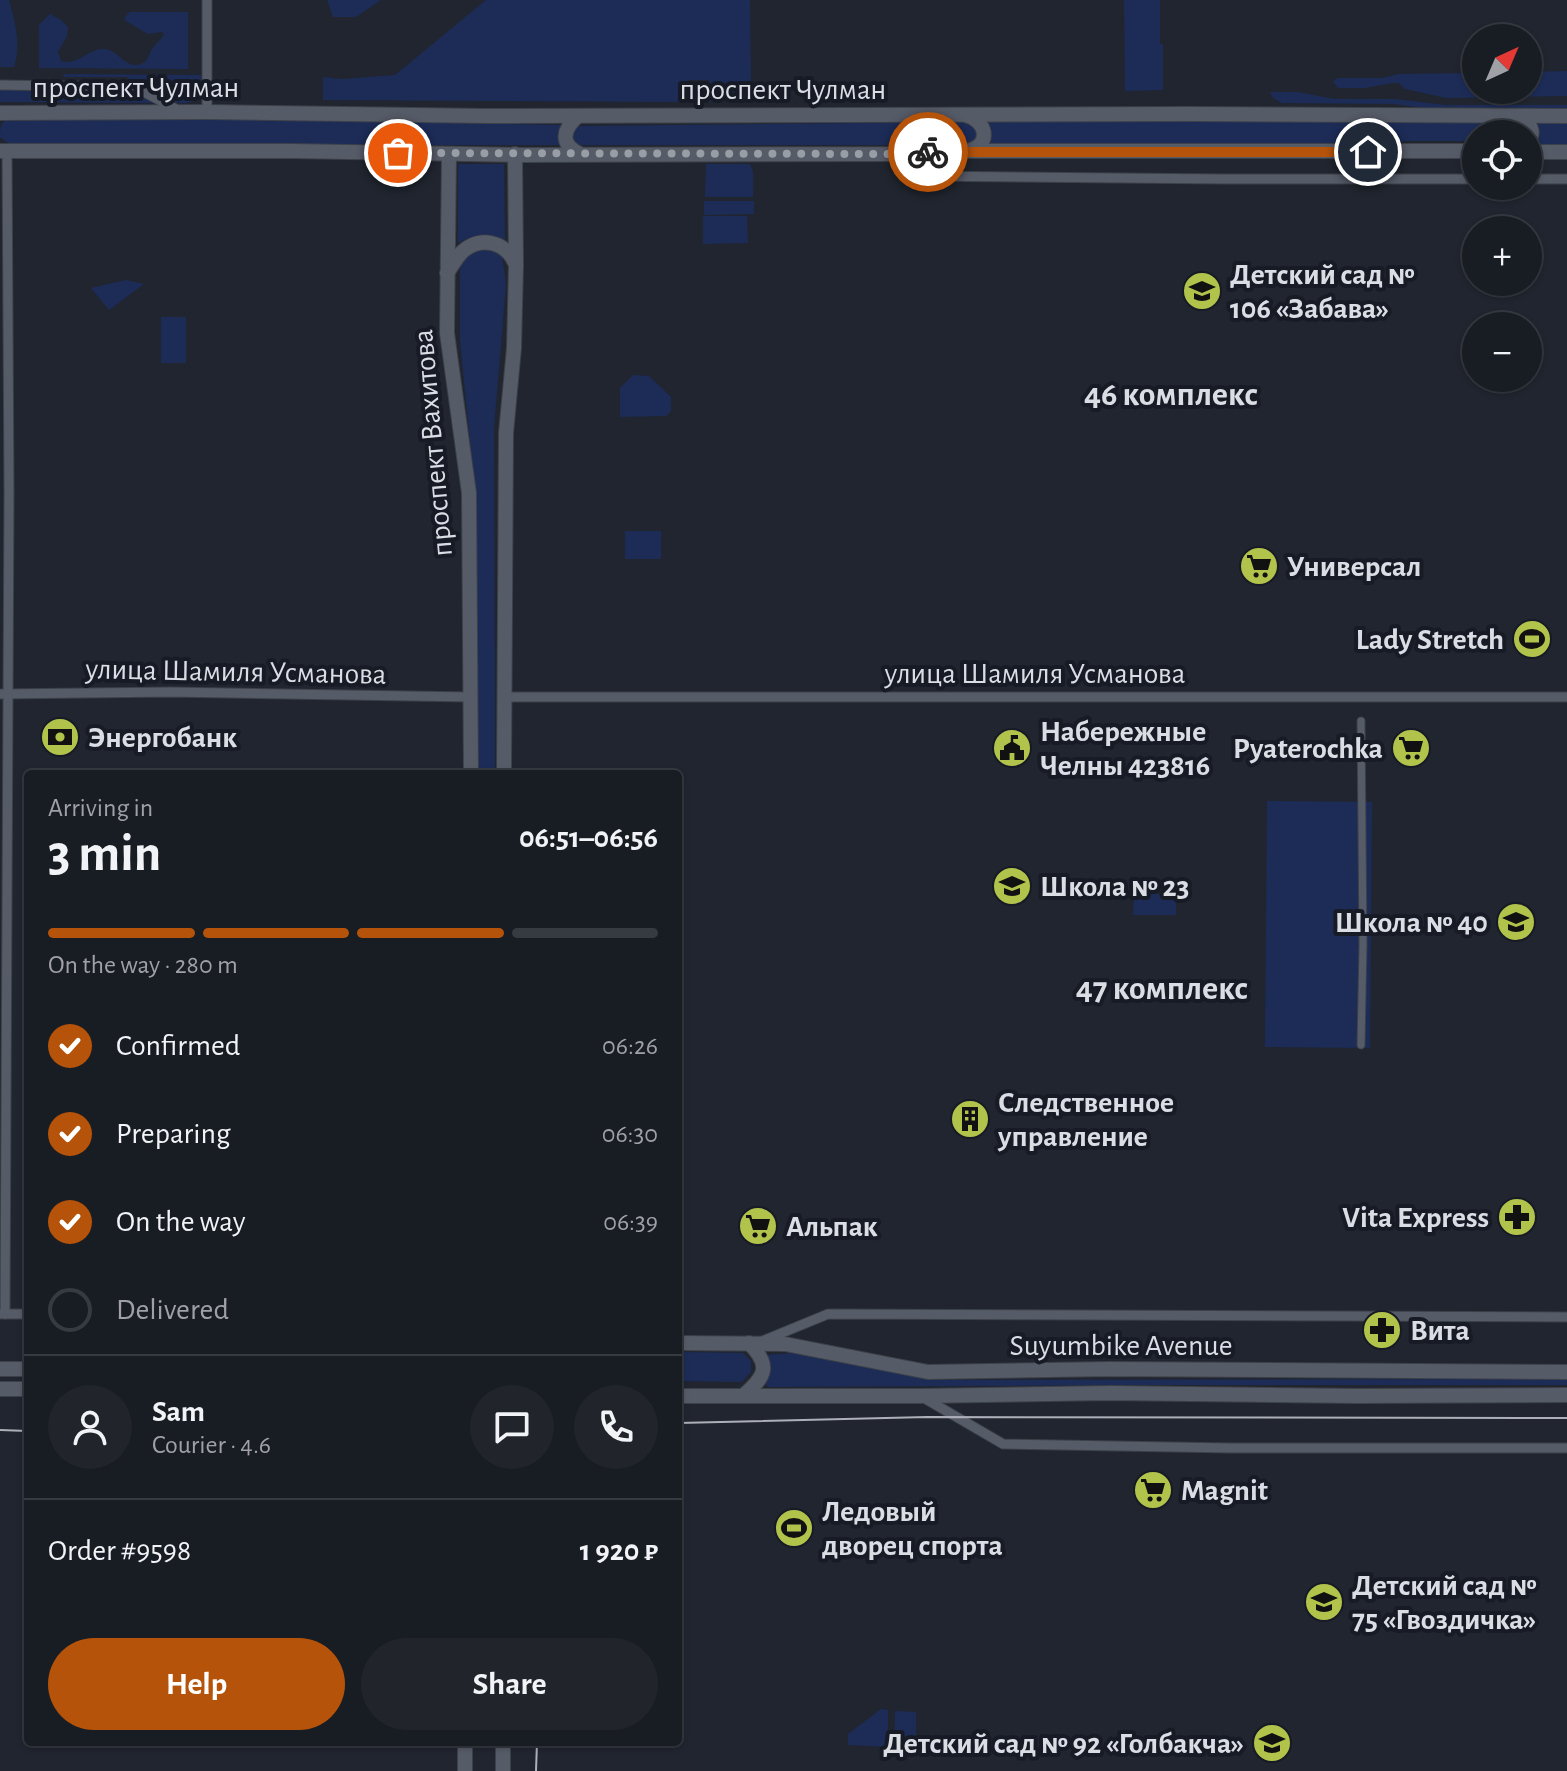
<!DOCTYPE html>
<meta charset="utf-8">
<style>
:root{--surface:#181c23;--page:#21252b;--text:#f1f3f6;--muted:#9fa1a6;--line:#363a41;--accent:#b45309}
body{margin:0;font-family:"Alegreya Sans",sans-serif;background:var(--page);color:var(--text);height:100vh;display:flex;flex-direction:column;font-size:30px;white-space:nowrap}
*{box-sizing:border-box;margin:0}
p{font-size:26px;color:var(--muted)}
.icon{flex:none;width:44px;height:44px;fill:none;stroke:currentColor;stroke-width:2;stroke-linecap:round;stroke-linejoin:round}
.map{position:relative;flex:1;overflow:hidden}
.sheet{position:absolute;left:24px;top:770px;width:658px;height:976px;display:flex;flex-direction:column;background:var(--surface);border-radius:8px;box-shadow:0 2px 6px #0004,0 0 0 2px var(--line)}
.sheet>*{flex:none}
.needle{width:52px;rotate:44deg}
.tools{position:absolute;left:1462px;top:24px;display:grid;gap:16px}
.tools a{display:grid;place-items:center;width:80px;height:80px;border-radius:50%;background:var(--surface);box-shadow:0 2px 6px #0004,0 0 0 2px var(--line);font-size:40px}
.pin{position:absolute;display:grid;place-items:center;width:68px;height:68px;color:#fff;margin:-34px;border:4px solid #fff;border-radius:50%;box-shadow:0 2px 8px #0007}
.courier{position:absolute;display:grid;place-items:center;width:80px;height:80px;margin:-40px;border:6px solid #b45309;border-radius:50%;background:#fff;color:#222;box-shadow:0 2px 10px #0007}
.head em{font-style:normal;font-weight:700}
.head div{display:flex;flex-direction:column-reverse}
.head{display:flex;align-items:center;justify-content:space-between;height:136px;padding:0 24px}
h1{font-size:52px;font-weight:700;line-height:60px}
.bar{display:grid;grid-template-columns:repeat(4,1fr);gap:12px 8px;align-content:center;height:96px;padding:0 24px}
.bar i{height:10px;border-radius:6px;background:var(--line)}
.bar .selected{background:var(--accent)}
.bar p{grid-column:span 4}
.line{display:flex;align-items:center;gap:20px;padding:0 24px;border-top:2px solid var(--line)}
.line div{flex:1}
.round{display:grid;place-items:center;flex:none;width:84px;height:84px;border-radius:42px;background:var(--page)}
ol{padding:0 24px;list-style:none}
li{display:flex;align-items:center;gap:24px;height:88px}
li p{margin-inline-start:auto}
li .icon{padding:8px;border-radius:50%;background:var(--accent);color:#fff;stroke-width:4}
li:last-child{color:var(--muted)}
li i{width:44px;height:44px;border:4px solid var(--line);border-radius:50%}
.cta{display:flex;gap:16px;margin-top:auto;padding:16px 24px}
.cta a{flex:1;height:92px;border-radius:48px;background:var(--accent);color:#fff;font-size:32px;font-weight:700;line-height:92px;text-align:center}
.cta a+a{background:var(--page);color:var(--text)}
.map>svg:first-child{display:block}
.green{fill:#1c2c57}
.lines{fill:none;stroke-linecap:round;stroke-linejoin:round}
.pedestrian-casing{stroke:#3c4048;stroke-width:9}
.minor-casing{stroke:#3c4048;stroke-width:11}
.secondary-casing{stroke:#3c4048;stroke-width:16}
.pedestrian{stroke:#565b68;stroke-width:7}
.minor{stroke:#565b68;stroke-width:9}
.secondary{stroke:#565b68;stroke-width:14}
.tram{stroke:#adb0b8;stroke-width:2}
.done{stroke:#999da5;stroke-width:8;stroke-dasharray:0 14.4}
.route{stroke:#b45309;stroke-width:10}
.labels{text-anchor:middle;stroke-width:8;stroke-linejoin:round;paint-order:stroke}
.street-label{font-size:30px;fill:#dadde4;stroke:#171b25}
.poi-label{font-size:30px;font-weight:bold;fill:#dadde4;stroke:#171b25;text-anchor:start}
.quarter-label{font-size:34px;font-weight:bold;fill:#dadde4;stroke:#171b25}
</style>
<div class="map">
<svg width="1567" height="1771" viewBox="0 0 1567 1771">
<rect width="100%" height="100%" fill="#20252f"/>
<g class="green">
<path d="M0,0H9C16,25 21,45 14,67H0Z"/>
<polygon points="327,0 381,0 356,17 333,17"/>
<polygon points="486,0 750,0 751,98 709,102 709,80 688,80 687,102 323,100 323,77 342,79 395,75"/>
<polygon points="1124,0 1160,0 1160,44 1163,44 1163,90 1125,91"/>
<path d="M130,12H188V69L39,68V25L50,14L61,20L68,27L67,36L58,52L61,61C78,66 86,50 102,49C117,47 125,70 141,64C149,61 148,55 152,49C155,44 161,40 164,35L162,32L148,34L126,21L124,18Z"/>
<polygon points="1567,71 1567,96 1446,98 1405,89 1399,83 1393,83 1365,88 1338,88 1333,82 1337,78 1383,78 1398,74 1476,73 1476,90 1528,90 1528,72"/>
<path d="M63,74L201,75C201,80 202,89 199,94C188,117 144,90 129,83L128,77H64Z"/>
<polygon points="131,89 154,100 154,103 0,102 0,90"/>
<polygon points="1270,92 1298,92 1335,99 1395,99 1446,105 1567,105 1567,110 1445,111 1394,104 1282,103 1273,98"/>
<path d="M6,120H319L562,125V145L19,146L10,145L0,137C0,130 0,123 6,120Z"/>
<path d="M984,120L1515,122C1523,124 1524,126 1525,134H1476V141H1407L1366,146H984C994,137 991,130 984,120Z"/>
<path d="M1535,121H1567V148H1531C1539,139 1541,131 1535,121Z"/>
<polygon points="964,122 978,126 978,140 967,145 577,145 574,138 574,131 579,126"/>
<path d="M458,164H504L505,244C491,232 474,234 458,243Z"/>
<polygon points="706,164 750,164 753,172 753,197 705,197"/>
<polygon points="704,201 754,201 754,214 704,215"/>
<polygon points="703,216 747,216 748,243 703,244"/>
<polygon points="480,250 494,251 502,256 506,284 494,428 495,774 477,774 477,657 475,491 460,341 460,268 466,257"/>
<polygon points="126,280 144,284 109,310 91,288"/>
<rect x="161" y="317" width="25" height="46"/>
<polygon points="633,375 649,376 671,397 671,411 666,416 620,417 620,388"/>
<rect x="625" y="531" width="36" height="28"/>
<polygon points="1267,801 1372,802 1370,1048 1265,1047"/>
<polygon points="1134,894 1176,894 1176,915 1133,915"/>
<polygon points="678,1352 743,1353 751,1361 751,1372 742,1382 678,1381"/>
<polygon points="793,1353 934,1380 1567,1379 1567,1385 1136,1385 769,1387 766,1385 767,1355"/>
<polygon points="881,1709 888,1710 888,1747 848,1745 848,1734"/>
<polygon points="895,1711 916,1712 916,1751 894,1750"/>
</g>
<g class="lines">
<defs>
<polyline id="pedestrian" points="1361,721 1363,944 1361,1045"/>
<g id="minor">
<polyline points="207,0 207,112"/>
<polyline points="0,85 134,87 178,110"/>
<polyline points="888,154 919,176 1223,179 1476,179"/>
<polyline points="1528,179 1567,179"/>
<polyline points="0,694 171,692 471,697"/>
<polyline points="504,697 1567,697"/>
<polyline points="0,1314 28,1314"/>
<polyline points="5,1314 9,492 7,151"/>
<polyline points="760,1342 828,1314 1567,1317"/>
<polyline points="924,1398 1003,1444 1230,1448 1567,1448"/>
</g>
<g id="secondary">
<polyline points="0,113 207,112 486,116 1191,114 1567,116"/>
<path d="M965,115C986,120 993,144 968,151"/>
<path d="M578,116C563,129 559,144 580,154"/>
<path d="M1520,116C1530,124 1536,131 1528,143"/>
<polyline points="0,151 291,151 522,155 888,154 968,151 1476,151"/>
<polyline points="1528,152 1567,152"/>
<polyline points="449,155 447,333 469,493 471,774"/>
<path d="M447,273C452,266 456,258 462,252C480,235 506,242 515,263"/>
<polyline points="504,774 506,433 514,348 516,265 515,154"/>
<polyline points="678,1343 785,1344 928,1372 1109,1369 1567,1372"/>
<polyline points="0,1369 28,1369"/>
<polyline points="0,1389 28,1389"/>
<path d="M744,1395C766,1376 771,1365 749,1343"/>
<polyline points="678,1396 921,1396 1110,1393 1357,1396 1567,1395"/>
<polyline points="503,1742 503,1771"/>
<polyline points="465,1771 465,1742"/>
</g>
</defs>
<use href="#pedestrian" class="pedestrian-casing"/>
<use href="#minor" class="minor-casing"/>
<use href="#secondary" class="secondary-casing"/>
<use href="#pedestrian" class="pedestrian"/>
<use href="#minor" class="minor"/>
<use href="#secondary" class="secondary"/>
<g class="tram">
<polyline points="678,1423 927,1417 1567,1418"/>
<polyline points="0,1430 28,1431"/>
<polyline points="536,1771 537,1742"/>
</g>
</g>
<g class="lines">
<polyline class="done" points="398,153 888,154 928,152"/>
<polyline class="route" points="928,152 1368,152"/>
</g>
<defs>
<symbol id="school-disc" viewBox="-11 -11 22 22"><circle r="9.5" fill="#b2c34c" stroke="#171b25"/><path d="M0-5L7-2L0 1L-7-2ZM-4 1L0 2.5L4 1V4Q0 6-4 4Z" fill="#111"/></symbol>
<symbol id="supermarket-disc" viewBox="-11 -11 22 22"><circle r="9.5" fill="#b2c34c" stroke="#171b25"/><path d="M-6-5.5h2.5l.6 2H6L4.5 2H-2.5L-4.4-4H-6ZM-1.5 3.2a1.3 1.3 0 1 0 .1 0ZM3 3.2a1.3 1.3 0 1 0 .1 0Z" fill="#111"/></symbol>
<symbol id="stadium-disc" viewBox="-11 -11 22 22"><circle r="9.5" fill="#b2c34c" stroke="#171b25"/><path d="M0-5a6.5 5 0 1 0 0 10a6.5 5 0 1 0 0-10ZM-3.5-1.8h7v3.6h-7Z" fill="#111"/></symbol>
<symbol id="bank-disc" viewBox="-11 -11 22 22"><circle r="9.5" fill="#b2c34c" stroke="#171b25"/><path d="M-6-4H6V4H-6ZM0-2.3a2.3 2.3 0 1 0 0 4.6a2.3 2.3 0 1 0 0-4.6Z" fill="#111"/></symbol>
<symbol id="civic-disc" viewBox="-11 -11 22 22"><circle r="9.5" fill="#b2c34c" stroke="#171b25"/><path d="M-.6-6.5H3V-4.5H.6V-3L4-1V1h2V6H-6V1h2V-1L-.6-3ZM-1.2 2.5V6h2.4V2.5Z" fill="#111"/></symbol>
<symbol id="building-disc" viewBox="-11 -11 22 22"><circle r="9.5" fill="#b2c34c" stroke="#171b25"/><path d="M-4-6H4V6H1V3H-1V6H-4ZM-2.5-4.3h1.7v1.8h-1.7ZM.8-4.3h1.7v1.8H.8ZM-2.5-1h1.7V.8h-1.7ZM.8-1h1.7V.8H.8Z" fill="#111"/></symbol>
<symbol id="pharmacy-disc" viewBox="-11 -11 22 22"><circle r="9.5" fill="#b2c34c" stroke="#171b25"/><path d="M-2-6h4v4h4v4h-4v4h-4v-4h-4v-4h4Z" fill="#111"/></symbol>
</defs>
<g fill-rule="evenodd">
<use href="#school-disc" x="1180" y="269" width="44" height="44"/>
<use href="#supermarket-disc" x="1237" y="544" width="44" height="44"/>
<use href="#stadium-disc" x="1510" y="617" width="44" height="44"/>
<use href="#bank-disc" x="38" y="715" width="44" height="44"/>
<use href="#civic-disc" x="990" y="726" width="44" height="44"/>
<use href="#supermarket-disc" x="1389" y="726" width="44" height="44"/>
<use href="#school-disc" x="990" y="864" width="44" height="44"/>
<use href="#school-disc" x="1494" y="900" width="44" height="44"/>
<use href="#building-disc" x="948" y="1097" width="44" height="44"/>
<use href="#pharmacy-disc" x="1495" y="1195" width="44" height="44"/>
<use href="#supermarket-disc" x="736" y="1204" width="44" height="44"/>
<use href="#pharmacy-disc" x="1360" y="1308" width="44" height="44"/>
<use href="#supermarket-disc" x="1131" y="1468" width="44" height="44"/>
<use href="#stadium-disc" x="772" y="1506" width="44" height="44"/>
<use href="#school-disc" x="1302" y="1580" width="44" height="44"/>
<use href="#school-disc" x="1250" y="1721" width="44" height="44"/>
</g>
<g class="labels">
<g class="street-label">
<text x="136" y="97">проспект Чулман</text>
<text x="783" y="99">проспект Чулман</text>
<text transform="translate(432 443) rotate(-95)" y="10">проспект Вахитова</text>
<text transform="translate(236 671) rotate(1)" y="10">улица Шамиля Усманова</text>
<text x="1035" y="683">улица Шамиля Усманова</text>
<text x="1121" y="1355">Suyumbike Avenue</text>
</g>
<g class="poi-label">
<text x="1230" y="284">Детский сад №<tspan x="1230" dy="34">106 «Забава»</tspan></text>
<text x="1287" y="576">Универсал</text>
<text x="1504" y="649" text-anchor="end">Lady Stretch</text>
<text x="1040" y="741">Набережные<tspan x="1040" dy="34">Челны 423816</tspan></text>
<text x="88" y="747">Энергобанк</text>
<text x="1383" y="758" text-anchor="end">Pyaterochka</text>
<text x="1040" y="896">Школа № 23</text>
<text x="1488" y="932" text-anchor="end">Школа № 40</text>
<text x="998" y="1112">Следственное<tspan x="998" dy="34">управление</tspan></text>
<text x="1489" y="1227" text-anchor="end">Vita Express</text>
<text x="786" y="1236">Альпак</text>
<text x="1410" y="1340">Вита</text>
<text x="1181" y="1500">Magnit</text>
<text x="822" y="1521">Ледовый<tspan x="822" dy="34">дворец спорта</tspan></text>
<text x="1352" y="1595">Детский сад №<tspan x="1352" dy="34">75 «Гвоздичка»</tspan></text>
<text x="1244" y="1753" text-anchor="end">Детский сад № 92 «Голбакча»</text>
</g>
<g class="quarter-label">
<text x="1171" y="405">46 комплекс</text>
<text x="1162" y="999">47 комплекс</text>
</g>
</g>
</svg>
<div class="tools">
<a><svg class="needle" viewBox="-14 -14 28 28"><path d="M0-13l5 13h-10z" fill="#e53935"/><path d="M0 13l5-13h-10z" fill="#9fa1a6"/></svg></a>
<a><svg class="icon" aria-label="locate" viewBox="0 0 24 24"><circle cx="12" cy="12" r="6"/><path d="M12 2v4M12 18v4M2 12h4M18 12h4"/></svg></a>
<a>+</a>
<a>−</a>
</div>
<div class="pin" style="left:398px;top:153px;background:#ea580c"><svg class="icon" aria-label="bag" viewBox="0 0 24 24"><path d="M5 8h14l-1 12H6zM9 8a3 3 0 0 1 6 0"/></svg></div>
<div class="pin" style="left:1368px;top:152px;background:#1f2937"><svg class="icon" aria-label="home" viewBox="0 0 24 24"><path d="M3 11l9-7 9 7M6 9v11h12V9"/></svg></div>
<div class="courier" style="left:928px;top:152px"><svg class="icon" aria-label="bike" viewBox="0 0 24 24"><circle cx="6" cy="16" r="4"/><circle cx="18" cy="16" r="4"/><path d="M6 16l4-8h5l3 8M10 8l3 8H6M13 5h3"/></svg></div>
<section class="sheet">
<div class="head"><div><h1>3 min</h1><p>Arriving in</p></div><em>06:51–06:56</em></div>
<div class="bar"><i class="selected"></i><i class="selected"></i><i class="selected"></i><i></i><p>On the way · 280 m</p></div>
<ol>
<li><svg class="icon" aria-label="check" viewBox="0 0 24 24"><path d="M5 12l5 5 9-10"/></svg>Confirmed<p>06:26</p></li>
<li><svg class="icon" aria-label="check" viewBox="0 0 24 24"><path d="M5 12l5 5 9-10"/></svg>Preparing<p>06:30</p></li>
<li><svg class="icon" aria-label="check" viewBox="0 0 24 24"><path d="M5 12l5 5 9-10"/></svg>On the way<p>06:39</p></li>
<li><i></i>Delivered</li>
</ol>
<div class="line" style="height:144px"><a class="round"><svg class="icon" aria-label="person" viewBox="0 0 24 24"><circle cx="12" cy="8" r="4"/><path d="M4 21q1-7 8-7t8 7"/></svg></a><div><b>Sam</b><p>Courier · 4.6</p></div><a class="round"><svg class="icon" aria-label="chat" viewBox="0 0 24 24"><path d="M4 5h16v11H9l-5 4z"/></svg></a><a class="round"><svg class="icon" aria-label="phone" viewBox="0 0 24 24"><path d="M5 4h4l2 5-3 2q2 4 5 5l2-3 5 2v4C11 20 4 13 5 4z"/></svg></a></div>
<div class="line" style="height:104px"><div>Order #9598</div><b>1 920 ₽</b></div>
<div class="cta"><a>Help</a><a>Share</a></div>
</section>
</div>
